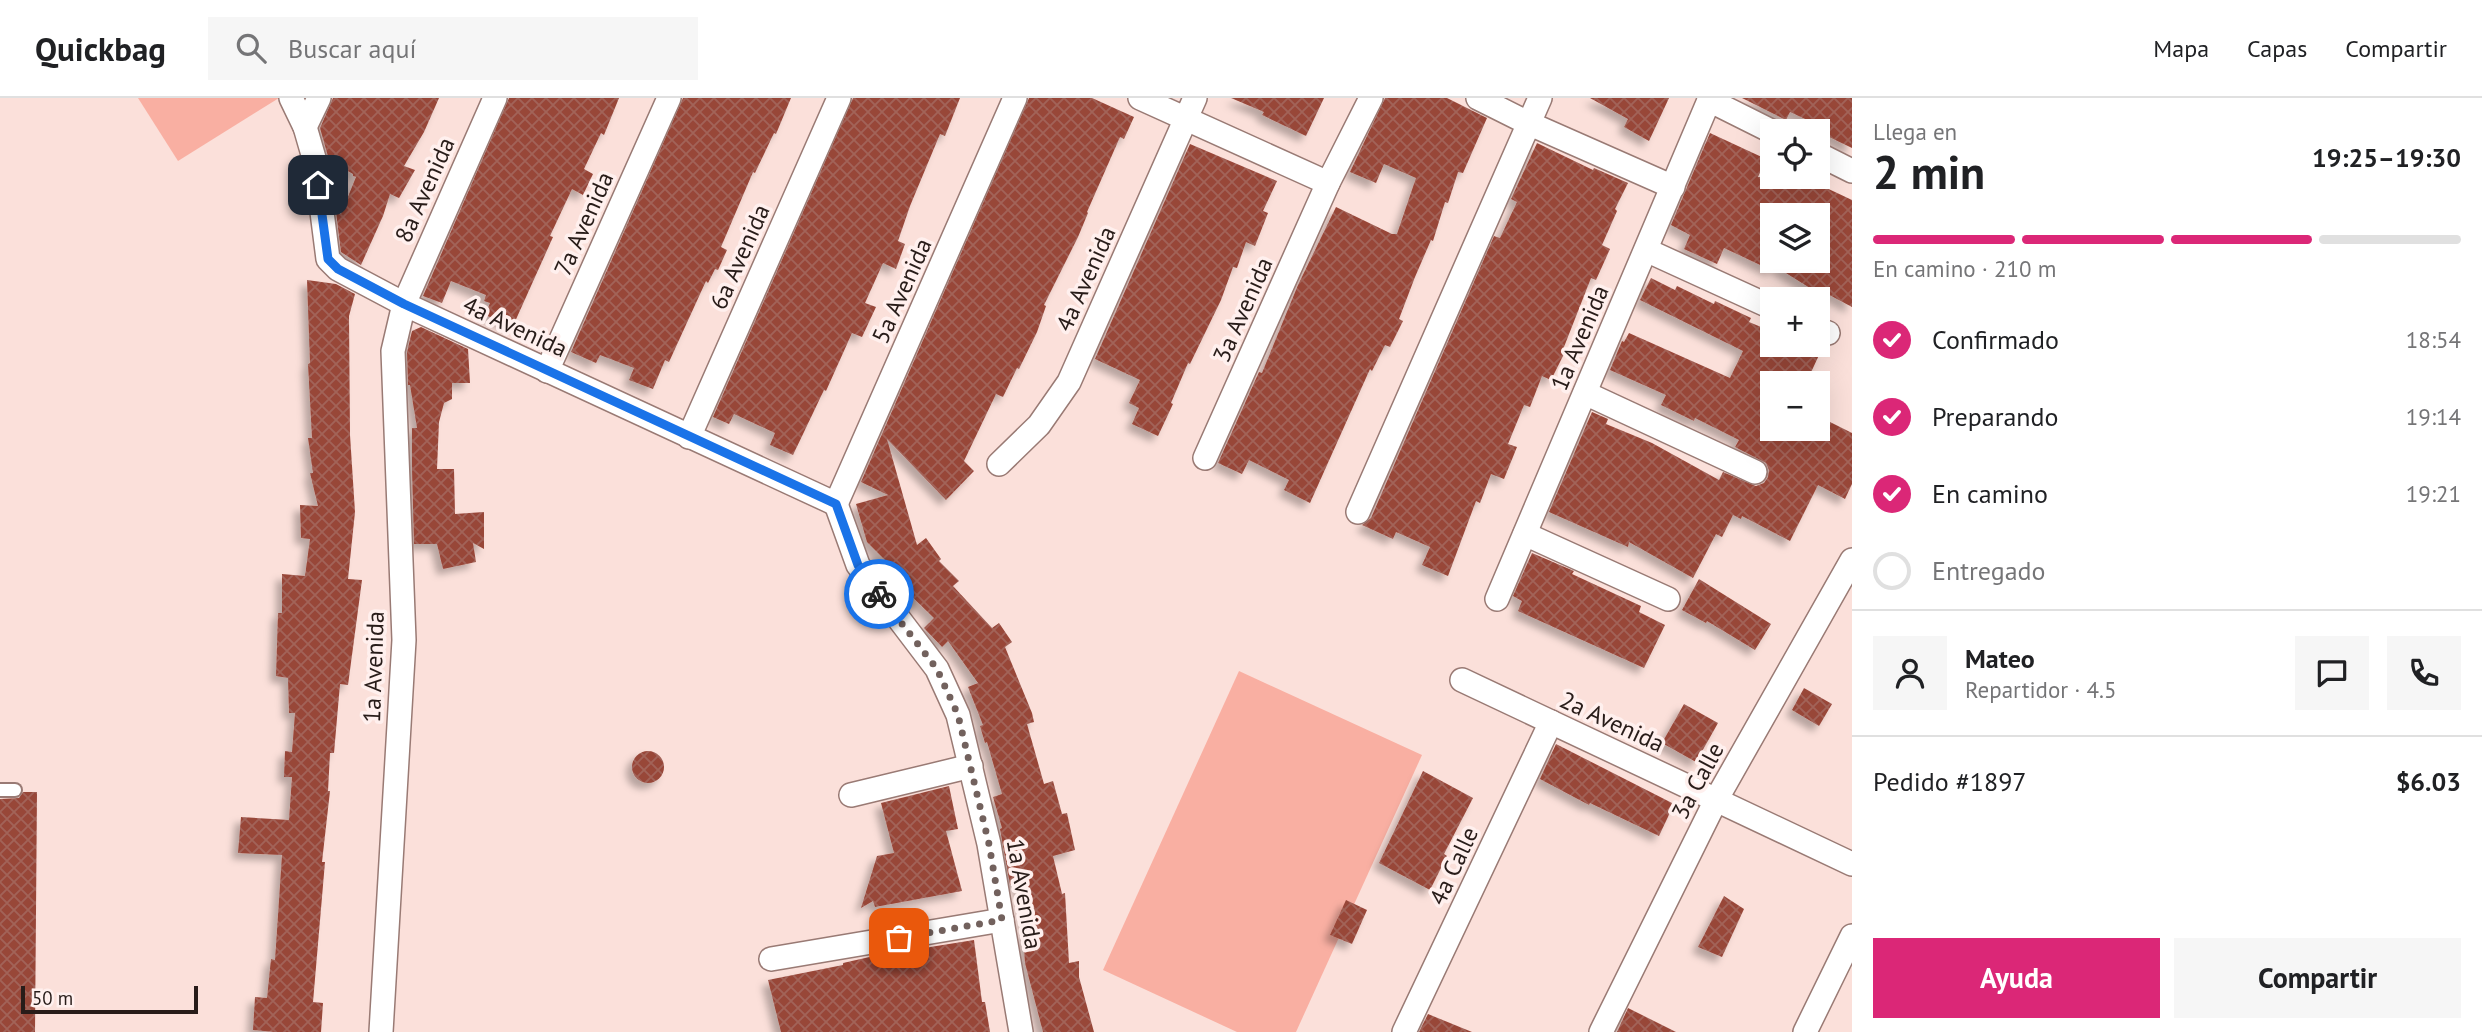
<!DOCTYPE html>
<html lang="es">
<meta charset="utf-8">
<style>
:root{--surface:#fff;--page:#f6f6f6;--text:#202124;--muted:#757577;--line:#e0e0e0;--accent:#db2777}
body{margin:0;font-family:"PT Sans",sans-serif;background:var(--page);color:var(--text);height:100vh;display:flex;flex-direction:column;font-size:26px;white-space:nowrap}
*{box-sizing:border-box;margin:0}
p{font-size:23px;color:var(--muted)}
.icon{flex:none;width:38px;height:38px;fill:none;stroke:currentColor;stroke-width:2;stroke-linecap:round;stroke-linejoin:round}
.map{position:relative;flex:1;overflow:hidden}
.panel{display:flex;flex-direction:column;background:var(--surface);width:630px}
.panel>*{flex:none}
.controls{position:absolute;left:1760px;top:21px;display:grid;gap:14px}
.controls a{display:grid;place-items:center;width:70px;height:70px;border-radius:0px;background:var(--surface);box-shadow:0 7px 28px #0002;font-size:35px}
.scale{position:absolute;left:21px;bottom:18px;width:177px;box-sizing:border-box;padding-left:7px;border:4px solid #281c19;border-top:0;font-size:19px;line-height:24px;white-space:nowrap;color:#281c19;-webkit-text-stroke:5px #fff0ee;paint-order:stroke}
.pin{position:absolute;display:grid;place-items:center;width:60px;height:60px;color:#fff;margin:-30px;border-radius:14px;box-shadow:0 4px 10px #0006}
.courier{position:absolute;display:grid;place-items:center;width:70px;height:70px;margin:-35px;border:5px solid #1a73e8;border-radius:50%;background:#fff;color:#222;box-shadow:0 2px 9px #0007}
.headline em{font-style:normal;font-weight:800}
.headline div{display:flex;flex-direction:column-reverse}
.headline{display:flex;align-items:center;justify-content:space-between;height:119px;padding:0 21px}
h1{font-size:46px;font-weight:800;line-height:52px}
.bar{display:grid;grid-template-columns:repeat(4,1fr);gap:10px 7px;align-content:center;height:84px;padding:0 21px}
.bar i{height:9px;border-radius:5px;background:var(--line)}
.bar .selected{background:var(--accent)}
.bar p{grid-column:span 4}
.line{display:flex;align-items:center;gap:18px;padding:0 21px;border-top:2px solid var(--line)}
.line div{flex:1}
.round{display:grid;place-items:center;flex:none;width:74px;height:74px;border-radius:0px;background:var(--page)}
ol{padding:0 21px;list-style:none}
li{display:flex;align-items:center;gap:21px;height:77px}
li p{margin-inline-start:auto}
li .icon{padding:7px;border-radius:50%;background:var(--accent);color:#fff;stroke-width:4}
li:last-child{color:var(--muted)}
li i{width:38px;height:38px;border:4px solid var(--line);border-radius:50%}
.action{display:flex;gap:14px;margin-top:auto;padding:14px 21px}
.action a{flex:1;height:80px;border-radius:0px;background:var(--accent);color:#fff;font-size:28px;font-weight:800;line-height:80px;text-align:center}
.action a+a{background:var(--page);color:var(--text)}
header{display:flex;align-items:center;gap:42px;box-sizing:border-box;height:98px;padding:0 35px;background:var(--surface);border-bottom:2px solid var(--line)}
header strong{font-size:33px}
nav{display:flex;gap:38px;margin-inline-start:auto;font-size:24px}
.search{width:490px;height:63px;background:var(--page);display:flex;align-items:center;gap:18px;box-sizing:border-box;padding:0 24px;border-radius:0px;color:var(--muted);font-size:26px}
main{display:flex;flex:1;min-height:0}
.map>svg:first-child{display:block}
.pitch{fill:#f9afa2}
.building{fill:url(#building-cross-hatch);fill-rule:evenodd;filter:url(#shadow)}
.lines{fill:none;stroke-linecap:round;stroke-linejoin:round}
.lane-casing{stroke:#997a74;stroke-width:16}
.street-casing{stroke:#997a74;stroke-width:26}
.lane{stroke:#fff;stroke-width:12}
.street{stroke:#fff;stroke-width:23}
.done{stroke:#72615d;stroke-width:7;stroke-dasharray:0 12.6}
.route{stroke:#1a73e8;stroke-width:9}
.labels{text-anchor:middle;stroke-width:7;stroke-linejoin:round;paint-order:stroke}
.street-label{font-size:24px;fill:#281c19;stroke:#fff0ee}
</style>
<header>
<strong>Quickbag</strong>
<div class="search"><svg class="icon" aria-label="search" viewBox="0 0 24 24"><circle cx="10" cy="10" r="6"/><path d="M15 15l6 6"/></svg>Buscar aquí</div>
<nav><a>Mapa</a><a>Capas</a><a>Compartir</a></nav>
</header>
<main>
<div class="map">
<svg width="1852" height="934" viewBox="0 0 1852 934">
<defs>
<pattern id="building-cross-hatch" width="8" height="8" patternUnits="userSpaceOnUse" patternTransform="scale(1.75)"><rect width="8" height="8" fill="#984639"/><path d="M0 0l8 8M0 8l8-8" fill="none" stroke="#a26359"/></pattern>
<filter id="shadow"><feDropShadow dx="-6" dy="6" stdDeviation="3.5" flood-color="#0004"/></filter>
</defs>
<rect width="100%" height="100%" fill="#fbe0da"/>
<g class="pitch">
<polygon points="138,0 279,0 178,63"/>
<polygon points="1239,573 1422,657 1296,934 1237,934 1103,872"/>
</g>
<g class="building">
<polygon points="333,0 439,0 424,34 404,68 415,72 399,100 390,96 383,118 361,167 341,154 336,114 341,116 356,79 353,78 353,76 329,62 320,30"/>
<polygon points="509,0 619,0 604,37 601,35 584,71 593,76 583,97 572,91 550,138 553,139 513,228 485,217 490,205 484,203 486,197 451,183 442,205 423,198"/>
<polygon points="683,0 791,0 776,36 774,35 755,75 753,74 721,149 727,152 718,172 715,171 708,185 706,183 669,264 665,262 653,291 629,282 634,270 600,257 596,265 571,254"/>
<polygon points="853,0 960,0 945,38 940,36 910,108 898,143 905,146 896,171 883,165 865,205 876,209 862,239 852,235 826,293 824,292 793,357 770,347 775,335 734,316 729,326 713,319"/>
<polygon points="1029,0 1092,0 1134,19 1124,41 1120,39 1087,114 1088,115 1078,139 1044,207 1046,208 1037,234 1019,271 1017,270 1003,299 996,296 964,363 974,373 946,402 887,341 917,447 926,440 941,461 939,463 959,483 953,488 992,530 999,525 1012,544 1005,549 1032,615 1034,624 1027,626 1044,686 1053,683 1062,716 1067,715 1075,752 1053,758 1062,796 1065,795 1069,865 1079,863 1079,879 1094,934 1043,934 1025,865 1023,837 1027,836 1018,785 1010,787 1000,731 1002,730 993,699 1002,696 987,644 985,645 980,628 983,627 968,589 978,585 948,543 942,549 924,530 934,520 903,490 888,470 891,468 867,444 856,406 888,397 861,384"/>
<polygon points="1231,0 1324,0 1306,38 1262,17 1264,14"/>
<polygon points="1385,0 1447,0 1487,20 1463,75 1458,74 1448,105 1445,104 1433,143 1431,142 1415,179 1399,221 1403,223 1390,249 1385,247 1372,273 1370,271 1310,405 1284,392 1289,382 1249,362 1242,376 1218,365 1259,274 1262,275 1298,187 1336,109 1392,136 1397,136 1416,80 1384,66 1376,85 1350,74"/>
<polygon points="1590,0 1669,0 1649,43 1624,29 1628,21"/>
<polygon points="1742,0 1852,0 1852,50 1825,37 1827,31 1790,14 1786,22"/>
<path d="M1710,35L1766,61L1758,79H1803L1852,102V209L1820,192L1818,195L1773,167V173L1724,150L1717,166L1684,151L1690,137L1671,127ZM1773,117H1818V163H1773Z"/>
<polygon points="1537,45 1593,72 1594,70 1628,85 1615,111 1617,113 1602,147 1610,151 1596,182 1591,180 1562,254 1564,256 1551,282 1542,278 1530,309 1524,307 1508,346 1517,349 1504,381 1491,376 1480,405 1476,403 1448,478 1422,467 1430,449 1396,434 1393,441 1362,427 1371,420 1494,138 1500,140 1517,104 1511,101"/>
<polygon points="1190,46 1277,83 1263,113 1268,115 1255,148 1246,144 1237,170 1233,169 1221,202 1190,266 1188,265 1171,305 1173,306 1158,338 1132,326 1139,310 1129,305 1140,282 1095,261"/>
<polygon points="1651,180 1675,192 1677,188 1714,206 1715,203 1751,220 1749,224 1773,234 1773,247 1803,247 1820,255 1806,285 1773,285 1773,331 1818,331 1818,318 1852,335 1852,386 1845,401 1818,387 1790,443 1742,418 1741,421 1733,417 1722,439 1716,436 1693,480 1629,444 1628,449 1549,414 1592,314 1608,321 1606,326 1652,345 1719,382 1723,374 1756,388 1764,385 1768,379 1769,372 1766,365 1735,349 1739,342 1695,320 1694,323 1661,307 1666,297 1610,272 1622,243 1624,244 1629,235 1730,280 1743,253 1640,202"/>
<polygon points="307,182 336,186 355,196 349,218 350,337 355,414 348,481 362,482 348,587 340,586 334,655 330,655 328,693 330,693 322,764 325,764 313,904 323,905 321,934 275,934 253,932 255,899 267,900 271,861 275,862 282,757 238,755 241,719 289,722 292,679 284,679 285,653 292,654 295,615 289,615 288,580 276,578 278,515 282,515 282,476 305,478 310,441 301,440 300,407 318,408 310,375 313,375 308,340 312,340 308,266 310,265"/>
<polygon points="421,229 468,251 470,285 452,285 452,301 444,305 439,324 437,371 454,371 455,416 484,414 484,451 473,445 476,464 443,471 437,446 414,446 412,371 412,330 417,330 410,287 408,287 407,254 412,233"/>
<polygon points="1532,455 1574,473 1572,476 1641,508 1639,514 1665,527 1644,570 1518,513 1522,503 1513,498"/>
<polygon points="1699,481 1771,526 1755,552 1707,523 1706,525 1682,512"/>
<polygon points="1804,590 1832,606 1819,628 1792,612"/>
<polygon points="1684,606 1718,625 1696,664 1662,645"/>
<polygon points="1556,646 1674,706 1659,738 1590,705 1589,707 1540,681"/>
<circle cx="648" cy="669" r="16"/>
<polygon points="1423,673 1473,700 1444,756 1447,758 1430,792 1379,765"/>
<polygon points="949,688 958,731 946,733 962,793 875,809 873,803 861,810 877,758 894,755 881,705"/>
<polygon points="23,694 37,694 35,934 0,934 0,701 19,700"/>
<polygon points="1724,798 1744,811 1722,859 1698,849"/>
<polygon points="1346,802 1367,812 1352,846 1330,837"/>
<polygon points="974,842 982,904 985,904 990,934 781,934 768,882 843,867 843,865 874,858"/>
<polygon points="1628,910 1676,934 1617,934"/>
<polygon points="1428,916 1472,934 1419,934"/>
</g>
<g class="lines">
<defs>
<polyline id="lane" points="0,692 15,692"/>
<g id="street">
<polyline points="291,0 305,29 316,67 328,161 338,171 404,206 836,406"/>
<polyline points="1140,0 1328,85"/>
<polyline points="1478,0 1528,25 1673,89"/>
<polyline points="1709,2 1773,34"/>
<polyline points="305,29 319,0"/>
<polyline points="1818,56 1852,73"/>
<polyline points="1646,152 1773,210"/>
<polyline points="1818,231 1828,235"/>
<polyline points="547,273 669,0"/>
<polyline points="1585,295 1755,374"/>
<polyline points="689,339 839,0"/>
<polyline points="1205,360 1328,85 1371,0"/>
<polyline points="999,366 1039,327 1069,284 1195,0"/>
<polyline points="836,406 858,467 937,571 958,617 989,746 1021,934"/>
<polyline points="836,406 1015,0"/>
<polyline points="1358,414 1540,0"/>
<polyline points="1525,436 1668,501"/>
<polyline points="1497,501 1710,0"/>
<polyline points="1462,582 1852,766"/>
<polyline points="851,697 971,668"/>
<polyline points="771,861 1002,822"/>
<polyline points="381,934 404,542 393,253 404,206 495,0"/>
<polyline points="1404,934 1551,624"/>
<polyline points="1601,934 1716,702 1852,462"/>
<polyline points="1805,934 1852,838"/>
</g>
</defs>
<use href="#lane" class="lane-casing"/>
<use href="#street" class="street-casing"/>
<use href="#lane" class="lane"/>
<use href="#street" class="street"/>
</g>
<g class="lines">
<polyline class="done" points="879,496 937,571 958,617 989,746 1002,822 899,840"/>
<polyline class="route" points="318,87 328,161 338,171 404,206 836,406 858,467 879,496"/>
</g>
<g class="labels">
<g class="street-label">
<text transform="translate(425 92) rotate(-66)" y="8">8a Avenida</text>
<text transform="translate(584 126) rotate(-66)" y="8">7a Avenida</text>
<text transform="translate(740 159) rotate(-66)" y="8">6a Avenida</text>
<text transform="translate(1086 181) rotate(-66)" y="8">4a Avenida</text>
<text transform="translate(902 193) rotate(-66)" y="8">5a Avenida</text>
<text transform="translate(1243 212) rotate(-66)" y="8">3a Avenida</text>
<text transform="translate(515 229) rotate(25)" y="8">4a Avenida</text>
<text transform="translate(1580 240) rotate(-67)" y="8">1a Avenida</text>
<text transform="translate(374 569) rotate(-88)" y="8">1a Avenida</text>
<text transform="translate(1612 624) rotate(25)" y="8">2a Avenida</text>
<text transform="translate(1698 683) rotate(-62)" y="8">3a Calle</text>
<text transform="translate(1454 768) rotate(-65)" y="8">4a Calle</text>
<text transform="translate(1024 796) rotate(80)" y="8">1a Avenida</text>
</g>
</g>
</svg>
<div class="controls">
<a><svg class="icon" aria-label="locate" viewBox="0 0 24 24"><circle cx="12" cy="12" r="6"/><path d="M12 2v4M12 18v4M2 12h4M18 12h4"/></svg></a>
<a><svg class="icon" aria-label="layers" viewBox="0 0 24 24"><path d="M12 4l9 5-9 5-9-5zM3 14l9 5 9-5"/></svg></a>
<a>+</a>
<a>−</a>
</div>
<div class="scale">50 m</div>
<div class="pin" style="left:899px;top:840px;background:#ea580c"><svg class="icon" aria-label="bag" viewBox="0 0 24 24"><path d="M5 8h14l-1 12H6zM9 8a3 3 0 0 1 6 0"/></svg></div>
<div class="pin" style="left:318px;top:87px;background:#1f2937"><svg class="icon" aria-label="home" viewBox="0 0 24 24"><path d="M3 11l9-7 9 7M6 9v11h12V9"/></svg></div>
<div class="courier" style="left:879px;top:496px"><svg class="icon" aria-label="bike" viewBox="0 0 24 24"><circle cx="6" cy="16" r="4"/><circle cx="18" cy="16" r="4"/><path d="M6 16l4-8h5l3 8M10 8l3 8H6M13 5h3"/></svg></div>
</div>
<section class="panel">
<div class="headline"><div><h1>2 min</h1><p>Llega en</p></div><em>19:25–19:30</em></div>
<div class="bar"><i class="selected"></i><i class="selected"></i><i class="selected"></i><i></i><p>En camino · 210 m</p></div>
<ol>
<li><svg class="icon" aria-label="check" viewBox="0 0 24 24"><path d="M5 12l5 5 9-10"/></svg>Confirmado<p>18:54</p></li>
<li><svg class="icon" aria-label="check" viewBox="0 0 24 24"><path d="M5 12l5 5 9-10"/></svg>Preparando<p>19:14</p></li>
<li><svg class="icon" aria-label="check" viewBox="0 0 24 24"><path d="M5 12l5 5 9-10"/></svg>En camino<p>19:21</p></li>
<li><i></i>Entregado</li>
</ol>
<div class="line" style="height:126px"><a class="round"><svg class="icon" aria-label="person" viewBox="0 0 24 24"><circle cx="12" cy="8" r="4"/><path d="M4 21q1-7 8-7t8 7"/></svg></a><div><b>Mateo</b><p>Repartidor · 4.5</p></div><a class="round"><svg class="icon" aria-label="chat" viewBox="0 0 24 24"><path d="M4 5h16v11H9l-5 4z"/></svg></a><a class="round"><svg class="icon" aria-label="phone" viewBox="0 0 24 24"><path d="M5 4h4l2 5-3 2q2 4 5 5l2-3 5 2v4C11 20 4 13 5 4z"/></svg></a></div>
<div class="line" style="height:91px"><div>Pedido #1897</div><b>$6.03</b></div>
<div class="action"><a>Ayuda</a><a>Compartir</a></div>
</section>
</main>
